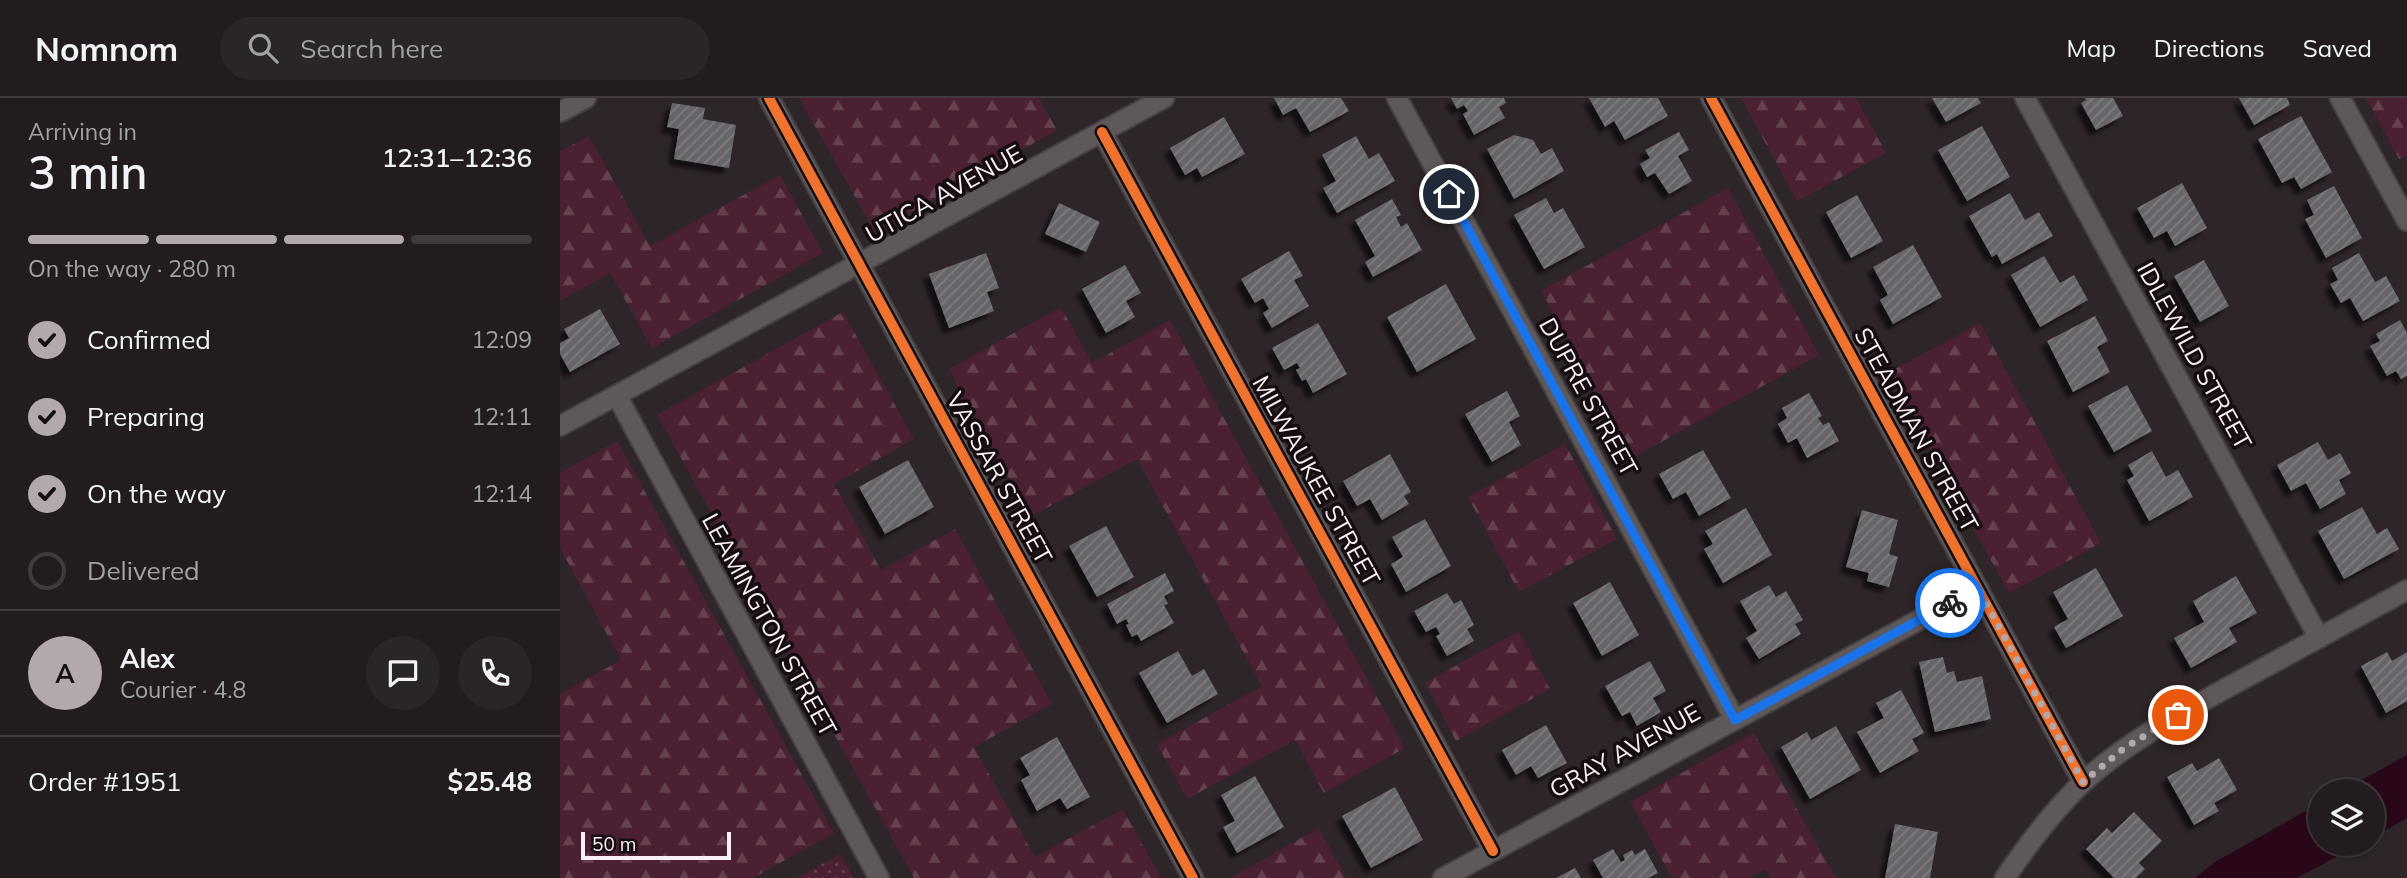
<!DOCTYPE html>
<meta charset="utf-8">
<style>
:root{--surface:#221c1f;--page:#2a2528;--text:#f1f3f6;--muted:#a2a1a4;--line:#3f3a3d;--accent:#b3a9ad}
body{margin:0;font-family:Mulish,sans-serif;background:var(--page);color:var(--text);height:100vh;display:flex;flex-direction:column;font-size:26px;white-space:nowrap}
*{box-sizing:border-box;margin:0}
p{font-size:23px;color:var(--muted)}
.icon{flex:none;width:38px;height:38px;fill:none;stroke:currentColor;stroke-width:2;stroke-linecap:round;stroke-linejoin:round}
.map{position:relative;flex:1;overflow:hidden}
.panel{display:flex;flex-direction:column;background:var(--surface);width:560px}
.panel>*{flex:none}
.fabs{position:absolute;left:1748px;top:681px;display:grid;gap:14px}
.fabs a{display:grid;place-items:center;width:77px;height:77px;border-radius:50%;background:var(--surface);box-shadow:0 2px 5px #0004,0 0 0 2px var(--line);font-size:35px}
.scale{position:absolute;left:21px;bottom:18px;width:150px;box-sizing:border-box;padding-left:7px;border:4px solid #fbf0f4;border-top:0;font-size:19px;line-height:24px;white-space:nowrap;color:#fbf0f4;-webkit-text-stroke:5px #150d10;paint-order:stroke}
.pin{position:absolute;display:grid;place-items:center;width:60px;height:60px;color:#fff;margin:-30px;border:4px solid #fff;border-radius:50%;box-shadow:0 2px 7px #0007}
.courier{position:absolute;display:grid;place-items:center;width:70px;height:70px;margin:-35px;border:5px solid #1a73e8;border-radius:50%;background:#fff;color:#222;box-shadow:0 2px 9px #0007}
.head em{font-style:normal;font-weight:600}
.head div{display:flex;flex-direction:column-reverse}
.head{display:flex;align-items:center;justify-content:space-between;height:119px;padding:0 28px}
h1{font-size:46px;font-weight:600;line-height:52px}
.bar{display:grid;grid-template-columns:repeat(4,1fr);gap:10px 7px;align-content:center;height:84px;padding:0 28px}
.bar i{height:9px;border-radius:5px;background:var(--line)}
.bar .on{background:var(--accent)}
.bar p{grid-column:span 4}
.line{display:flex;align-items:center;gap:18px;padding:0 28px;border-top:2px solid var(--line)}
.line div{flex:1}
.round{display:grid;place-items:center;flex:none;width:74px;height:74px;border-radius:37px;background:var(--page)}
ol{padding:0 28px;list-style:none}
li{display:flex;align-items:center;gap:21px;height:77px}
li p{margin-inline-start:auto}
li .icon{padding:7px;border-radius:50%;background:var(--accent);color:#111;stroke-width:4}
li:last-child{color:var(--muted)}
li i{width:38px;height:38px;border:4px solid var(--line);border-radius:50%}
header{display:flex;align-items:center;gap:42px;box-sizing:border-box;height:98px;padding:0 35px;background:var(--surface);border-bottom:2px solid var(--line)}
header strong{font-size:33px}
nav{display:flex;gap:38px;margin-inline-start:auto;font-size:24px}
.search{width:490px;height:63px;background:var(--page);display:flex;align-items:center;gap:18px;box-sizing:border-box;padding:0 24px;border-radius:38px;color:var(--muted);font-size:26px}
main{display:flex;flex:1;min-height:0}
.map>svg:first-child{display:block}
.grass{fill:url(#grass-dots)}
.forest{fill:url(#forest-firs)}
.water{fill:#2a0718}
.building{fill:url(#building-hatch);filter:url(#shadow)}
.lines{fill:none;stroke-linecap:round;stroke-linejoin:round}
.street-casing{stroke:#474043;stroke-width:23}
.street{stroke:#5f585a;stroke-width:19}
.cycleway-casing{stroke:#150d10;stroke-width:15}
.cycleway{stroke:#ef722f;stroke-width:10}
.done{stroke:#b3a9ad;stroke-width:7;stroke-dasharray:0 12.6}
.route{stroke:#1a73e8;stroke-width:9}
.labels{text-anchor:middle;stroke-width:7;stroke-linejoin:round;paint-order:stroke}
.street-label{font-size:24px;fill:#fbf0f4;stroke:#150d10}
</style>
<header>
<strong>Nomnom</strong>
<div class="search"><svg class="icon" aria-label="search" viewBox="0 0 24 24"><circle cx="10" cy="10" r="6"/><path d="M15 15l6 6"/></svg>Search here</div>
<nav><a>Map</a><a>Directions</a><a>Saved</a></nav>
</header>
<main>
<section class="panel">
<div class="head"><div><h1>3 min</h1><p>Arriving in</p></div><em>12:31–12:36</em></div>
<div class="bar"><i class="on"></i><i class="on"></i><i class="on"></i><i></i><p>On the way · 280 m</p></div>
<ol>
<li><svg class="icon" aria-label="check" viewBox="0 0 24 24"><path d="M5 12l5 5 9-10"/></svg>Confirmed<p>12:09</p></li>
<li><svg class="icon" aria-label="check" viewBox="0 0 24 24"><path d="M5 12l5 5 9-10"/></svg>Preparing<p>12:11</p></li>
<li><svg class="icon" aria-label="check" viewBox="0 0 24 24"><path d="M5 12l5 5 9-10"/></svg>On the way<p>12:14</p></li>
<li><i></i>Delivered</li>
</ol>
<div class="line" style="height:126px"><b class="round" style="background:var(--accent);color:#111">A</b><div><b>Alex</b><p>Courier · 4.8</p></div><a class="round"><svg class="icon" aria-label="chat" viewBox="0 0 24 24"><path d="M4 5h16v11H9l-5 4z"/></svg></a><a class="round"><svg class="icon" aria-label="phone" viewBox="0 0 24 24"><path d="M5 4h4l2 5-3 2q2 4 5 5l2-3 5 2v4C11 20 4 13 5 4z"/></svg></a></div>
<div class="line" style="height:91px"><div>Order #1951</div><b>$25.48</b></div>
</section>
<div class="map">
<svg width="1847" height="780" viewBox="0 0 1847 780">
<defs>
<pattern id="grass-dots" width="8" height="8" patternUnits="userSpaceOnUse" patternTransform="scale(1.75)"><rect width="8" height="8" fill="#4a2032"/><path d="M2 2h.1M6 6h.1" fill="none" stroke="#654150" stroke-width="1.8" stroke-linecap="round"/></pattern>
<pattern id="forest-firs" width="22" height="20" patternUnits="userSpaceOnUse" patternTransform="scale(1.75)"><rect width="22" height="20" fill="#4a2032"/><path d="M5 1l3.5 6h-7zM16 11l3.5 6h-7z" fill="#654150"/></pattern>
<pattern id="building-hatch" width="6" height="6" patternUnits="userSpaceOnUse" patternTransform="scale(1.75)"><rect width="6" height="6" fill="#66666a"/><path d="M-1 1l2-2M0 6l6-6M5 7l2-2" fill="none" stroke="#7d7c80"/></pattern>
<filter id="shadow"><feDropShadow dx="-6" dy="6" stdDeviation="2" flood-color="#0009"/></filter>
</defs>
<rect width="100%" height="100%" fill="#2e2529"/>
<polygon class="grass" points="280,756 294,780 237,780"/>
<g class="forest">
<polygon points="239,0 479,0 497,32 315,134"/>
<polygon points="1181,0 1296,0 1326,55 1237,103"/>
<polygon points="1806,0 1847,0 1847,57 1839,61"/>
<polygon points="29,38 90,148 220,77 263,155 92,250 50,175 0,203 0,53"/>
<polygon points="1168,90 1259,257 1072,360 981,193"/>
<polygon points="501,209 532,265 610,222 845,650 764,695 735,642 627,701 597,646 702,588 577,361 470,419 389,271"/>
<polygon points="283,214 354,341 274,386 321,472 395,431 492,606 414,649 475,759 563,711 601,780 354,780 97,317"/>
<polygon points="1420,225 1541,445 1449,495 1328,275"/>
<polygon points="57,343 274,735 193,780 0,780 0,596 61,562 0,450 0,375"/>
<polygon points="1005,346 1057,441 959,494 908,399"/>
<polygon points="959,533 990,591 896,643 865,585"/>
<polygon points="1193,635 1194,635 1276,780 1211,780 1205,771 1189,780 1112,780 1070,704"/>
<polygon points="759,730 786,780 670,780"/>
</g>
<g class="water">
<polygon points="1847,657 1847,720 1813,739 1813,693 1782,693"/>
<polygon points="1760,705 1760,746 1800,746 1737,780 1635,780 1655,764"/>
</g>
<g class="building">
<polygon points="714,0 781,0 789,13 750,34 736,10 723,17"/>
<polygon points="891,0 944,0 946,5 939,9 945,20 914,37 903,16 908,13 904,7 897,11"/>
<polygon points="1029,0 1098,0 1108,18 1065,42 1054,23 1045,29"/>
<polygon points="1372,0 1418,0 1421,5 1386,24"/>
<polygon points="1525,0 1553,0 1563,18 1536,32 1521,5 1526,2"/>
<polygon points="1679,0 1727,0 1730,7 1694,27"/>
<polygon points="112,5 145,10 143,21 176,27 169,70 114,61 119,31 107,29"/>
<polygon points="1741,18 1772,74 1741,91 1734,79 1722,85 1698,41"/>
<polygon points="664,19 685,56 642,79 637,70 625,77 610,50"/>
<polygon points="1422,28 1450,79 1407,103 1378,52"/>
<polygon points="1119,34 1129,52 1118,58 1132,83 1109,96 1095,75 1087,79 1080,66 1090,60 1085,52"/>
<polygon points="954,37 973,42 981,56 992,50 1004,73 954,101 927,51"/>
<polygon points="796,38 809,61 819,55 835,83 777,115 763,90 776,83 762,57"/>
<polygon points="1622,85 1647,130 1615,148 1607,133 1594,140 1577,110"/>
<polygon points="1774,88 1802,140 1766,160 1745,121 1754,117 1747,102"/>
<polygon points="1450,95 1465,122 1479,114 1493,138 1442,166 1437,156 1432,159 1409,118"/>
<polygon points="1297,97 1323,143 1291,160 1266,114"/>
<polygon points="986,100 994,115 1003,110 1025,149 984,171 954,117"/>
<polygon points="832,101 841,117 836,119 841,129 847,125 862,152 813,179 805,164 815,158 795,122"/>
<polygon points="499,105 540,124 526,154 485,136"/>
<polygon points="1353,147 1382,199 1333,226 1320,202 1328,197 1313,169"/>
<polygon points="729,153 743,178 734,182 749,208 712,230 703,215 709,211 703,200 695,205 681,181"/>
<polygon points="426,155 439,190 427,194 434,213 389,230 369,176"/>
<polygon points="1799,155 1815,184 1826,178 1840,203 1803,223 1790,200 1781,205 1770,186 1778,182 1772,170"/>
<polygon points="1484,158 1500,185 1514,177 1528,202 1480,229 1451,177"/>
<polygon points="1644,162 1669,208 1640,224 1614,178"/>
<polygon points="565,167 581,195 566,203 575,219 546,235 522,191"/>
<polygon points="886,186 916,241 857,274 827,219"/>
<polygon points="40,211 60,246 10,274 0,256 0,245 9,240 4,231"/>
<polygon points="1535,218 1548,243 1537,249 1550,274 1513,294 1487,243"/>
<polygon points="1840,222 1847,235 1847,278 1841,281 1836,273 1827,278 1810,248 1820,243 1816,236"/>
<polygon points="758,225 787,276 753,295 746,281 742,283 736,272 740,270 737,265 724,272 712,250"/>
<polygon points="1567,287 1592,333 1554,354 1528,308"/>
<polygon points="947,293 960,318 949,324 961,347 932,364 905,316"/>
<polygon points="1249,295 1262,318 1258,320 1263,327 1269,324 1279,343 1247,360 1237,340 1228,345 1218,326 1227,320 1222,310"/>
<polygon points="1758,344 1768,362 1780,355 1791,375 1779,382 1786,396 1760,411 1746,385 1731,393 1717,367"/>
<polygon points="1143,352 1171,400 1139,418 1126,394 1113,401 1099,376"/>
<polygon points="1592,353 1606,379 1618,372 1633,399 1589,423 1567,382 1574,378 1568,367"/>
<polygon points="830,356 851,394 844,398 849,406 822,422 810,401 797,408 783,383"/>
<polygon points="348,362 374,409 325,436 299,389"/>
<polygon points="1802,409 1817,436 1827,430 1839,451 1784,481 1758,433"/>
<polygon points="1186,410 1212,457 1163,485 1144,451 1153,446 1145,433"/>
<polygon points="1302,412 1338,422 1329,456 1338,459 1329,489 1307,483 1309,475 1286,469"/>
<polygon points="865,421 891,468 846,494 831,466 843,459 832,439"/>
<polygon points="546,428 574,479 537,499 509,448"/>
<polygon points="1536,470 1563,518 1506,550 1494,529 1508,521 1493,494"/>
<polygon points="605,475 614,493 604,498 608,506 604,507 614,525 581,543 577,536 572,539 566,527 569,526 566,521 557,526 547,506"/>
<polygon points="1676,478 1697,515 1669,530 1677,544 1631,570 1614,540 1644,524 1633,503"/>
<polygon points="1050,484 1079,537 1042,558 1013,505"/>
<polygon points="1209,487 1216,499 1226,493 1243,522 1235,526 1241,536 1199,561 1186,540 1197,533 1180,503"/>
<polygon points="887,495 894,506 901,502 914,527 907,531 914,543 887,558 876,538 880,536 876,529 866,534 854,513"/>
<polygon points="618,553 632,578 644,571 658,596 607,625 579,575"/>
<polygon points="1827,554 1832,563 1847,554 1847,603 1826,615 1801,568"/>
<polygon points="1383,559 1387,575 1394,573 1397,584 1422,578 1431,621 1375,634 1359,564"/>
<polygon points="1090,563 1106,593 1093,600 1101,614 1077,628 1070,614 1062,618 1045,588"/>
<polygon points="1341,592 1364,635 1352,641 1359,653 1320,675 1297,634 1324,620 1316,605"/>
<polygon points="986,627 1007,665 978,680 971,668 956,677 942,652"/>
<polygon points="1276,628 1301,672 1250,701 1221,649 1247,634 1251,642"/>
<polygon points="497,639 530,699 507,711 500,700 477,713 461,682 470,677 460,660"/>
<polygon points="1659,660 1677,692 1654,705 1659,713 1634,727 1607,679 1632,665 1637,673"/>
<polygon points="695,678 724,729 677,755 663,729 675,723 661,697"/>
<polygon points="835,689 863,742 811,770 782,718"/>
<polygon points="1574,714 1602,743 1579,765 1585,771 1576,780 1554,780 1526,751 1547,730 1552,735"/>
<polygon points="1335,726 1378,734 1370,780 1325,780"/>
<polygon points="1053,751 1061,764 1065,762 1063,757 1072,752 1075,757 1085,751 1098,775 1088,780 1043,780 1033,762"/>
<polygon points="1015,770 1021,780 996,780"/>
</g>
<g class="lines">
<defs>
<g id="street">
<polyline points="209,0 633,780"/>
<polyline points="837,0 1175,622"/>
<polyline points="1151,0 1523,684"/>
<polyline points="1465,0 1759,540"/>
<polyline points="1780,0 1847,123"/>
<polyline points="0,14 26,0"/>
<polyline points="542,34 933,753"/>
<polyline points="57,298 319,780"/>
<polyline points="0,328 604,0"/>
<polyline points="883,780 1418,490"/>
<path d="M1445,780C1468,746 1493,713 1522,685C1570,641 1627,612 1683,581C1738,551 1792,522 1847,492"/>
</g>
</defs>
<use href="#street" class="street-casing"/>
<use href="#street" class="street"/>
<defs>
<g id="cycleway">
<polyline points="209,0 633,780"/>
<polyline points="1151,0 1523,684"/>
<polyline points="542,34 933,753"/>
</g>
</defs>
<use href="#cycleway" class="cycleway-casing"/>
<use href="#cycleway" class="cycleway"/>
</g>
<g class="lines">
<polyline class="done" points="1390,505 1418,490 1523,684 1563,651 1618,617"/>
<polyline class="route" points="889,96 1175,622 1390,505"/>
</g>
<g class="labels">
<g class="street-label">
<text transform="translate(384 96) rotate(-29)" y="8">UTICA AVENUE</text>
<text transform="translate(1634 258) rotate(61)" y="8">IDLEWILD STREET</text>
<text transform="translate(1028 299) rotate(61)" y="8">DUPRE STREET</text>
<text transform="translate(1356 332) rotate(61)" y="8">STEADMAN STREET</text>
<text transform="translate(439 380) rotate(61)" y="8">VASSAR STREET</text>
<text transform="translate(756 383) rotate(61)" y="8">MILWAUKEE STREET</text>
<text transform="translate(209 527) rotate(61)" y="8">LEAMINGTON STREET</text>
<text transform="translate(1065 653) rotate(-29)" y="8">GRAY AVENUE</text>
</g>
</g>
</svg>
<div class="fabs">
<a><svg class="icon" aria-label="layers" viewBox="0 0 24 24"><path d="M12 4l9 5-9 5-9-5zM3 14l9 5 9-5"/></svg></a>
</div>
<div class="scale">50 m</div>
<div class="pin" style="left:1618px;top:617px;background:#ea580c"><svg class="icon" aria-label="bag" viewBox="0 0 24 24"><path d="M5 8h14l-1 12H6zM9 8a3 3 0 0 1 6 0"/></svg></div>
<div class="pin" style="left:889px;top:96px;background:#1f2937"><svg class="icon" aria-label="home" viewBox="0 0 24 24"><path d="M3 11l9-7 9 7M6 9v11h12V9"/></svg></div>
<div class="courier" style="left:1390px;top:505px"><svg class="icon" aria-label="bike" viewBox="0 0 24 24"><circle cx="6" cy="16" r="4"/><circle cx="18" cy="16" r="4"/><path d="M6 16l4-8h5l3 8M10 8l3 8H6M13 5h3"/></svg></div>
</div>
</main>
